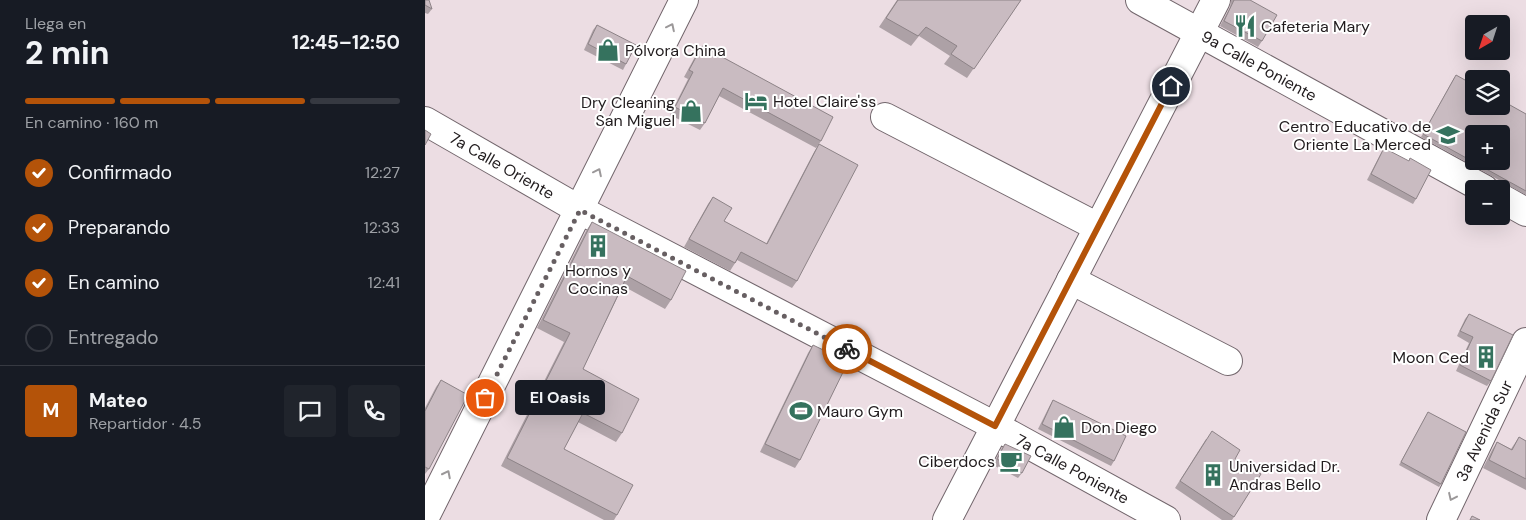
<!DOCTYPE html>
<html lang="es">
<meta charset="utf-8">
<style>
:root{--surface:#171b24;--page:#20242c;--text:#f1f3f6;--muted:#9ea1a6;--line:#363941;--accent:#b45309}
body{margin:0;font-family:"DM Sans",sans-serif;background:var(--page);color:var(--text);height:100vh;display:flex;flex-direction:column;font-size:19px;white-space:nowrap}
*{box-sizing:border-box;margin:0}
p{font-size:16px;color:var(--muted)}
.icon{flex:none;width:28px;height:28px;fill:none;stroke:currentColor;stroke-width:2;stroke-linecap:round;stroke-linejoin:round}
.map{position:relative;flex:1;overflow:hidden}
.details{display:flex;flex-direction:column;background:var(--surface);width:425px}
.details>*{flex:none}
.needle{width:32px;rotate:219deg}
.tools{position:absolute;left:1040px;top:15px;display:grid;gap:10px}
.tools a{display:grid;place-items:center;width:45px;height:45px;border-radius:5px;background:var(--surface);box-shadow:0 5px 20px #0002;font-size:25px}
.pin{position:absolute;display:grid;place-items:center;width:42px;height:42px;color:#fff;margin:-21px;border:2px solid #fff;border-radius:50%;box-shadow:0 1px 5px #0007}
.courier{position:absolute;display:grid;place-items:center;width:50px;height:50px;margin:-25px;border:4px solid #b45309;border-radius:50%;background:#fff;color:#222;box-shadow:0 1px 6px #0007}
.bubble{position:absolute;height:35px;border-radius:5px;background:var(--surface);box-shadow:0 5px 20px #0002;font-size:16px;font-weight:700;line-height:35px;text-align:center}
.summary em{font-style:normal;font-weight:700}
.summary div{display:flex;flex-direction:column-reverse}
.summary{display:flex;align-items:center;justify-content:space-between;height:85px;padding:0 25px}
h1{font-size:32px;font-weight:700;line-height:38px}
.bar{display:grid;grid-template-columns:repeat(4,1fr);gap:8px 5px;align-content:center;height:60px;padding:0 25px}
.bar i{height:6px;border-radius:4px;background:var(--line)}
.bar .selected{background:var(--accent)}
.bar p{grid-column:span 4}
.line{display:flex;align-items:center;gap:12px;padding:0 25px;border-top:1px solid var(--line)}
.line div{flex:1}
.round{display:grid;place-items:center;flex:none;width:52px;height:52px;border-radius:5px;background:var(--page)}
ol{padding:0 25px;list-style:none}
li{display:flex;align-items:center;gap:15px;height:55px}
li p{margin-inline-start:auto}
li .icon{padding:5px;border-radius:50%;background:var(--accent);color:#fff;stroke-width:4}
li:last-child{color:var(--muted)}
li i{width:28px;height:28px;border:2px solid var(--line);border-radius:50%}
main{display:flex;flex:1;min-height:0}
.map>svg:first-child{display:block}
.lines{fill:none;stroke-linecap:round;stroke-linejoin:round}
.minor-casing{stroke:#72666c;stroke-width:30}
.minor{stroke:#fff;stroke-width:28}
.wall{fill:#ada1a6}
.building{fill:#c9bbc1;stroke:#8d8387;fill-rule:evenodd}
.oneway{stroke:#9b9899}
.done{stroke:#675f62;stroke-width:5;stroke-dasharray:0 9}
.route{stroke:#b45309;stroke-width:6}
.labels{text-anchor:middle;stroke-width:4;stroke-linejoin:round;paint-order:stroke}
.poi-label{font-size:16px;fill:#201b1d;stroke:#fff;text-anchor:start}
.street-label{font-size:16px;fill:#201b1d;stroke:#fff}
</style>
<main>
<section class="details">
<div class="summary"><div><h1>2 min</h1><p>Llega en</p></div><em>12:45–12:50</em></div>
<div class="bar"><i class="selected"></i><i class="selected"></i><i class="selected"></i><i></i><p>En camino · 160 m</p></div>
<ol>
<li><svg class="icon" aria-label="check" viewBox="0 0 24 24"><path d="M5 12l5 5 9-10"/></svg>Confirmado<p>12:27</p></li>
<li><svg class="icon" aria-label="check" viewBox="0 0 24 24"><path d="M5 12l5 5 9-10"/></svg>Preparando<p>12:33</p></li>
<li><svg class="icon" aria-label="check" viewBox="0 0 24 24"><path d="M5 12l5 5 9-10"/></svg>En camino<p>12:41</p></li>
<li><i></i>Entregado</li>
</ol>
<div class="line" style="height:90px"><b class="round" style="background:var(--accent);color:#fff">M</b><div><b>Mateo</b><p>Repartidor · 4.5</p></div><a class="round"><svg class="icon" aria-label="chat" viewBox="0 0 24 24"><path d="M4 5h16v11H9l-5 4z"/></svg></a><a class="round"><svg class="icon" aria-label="phone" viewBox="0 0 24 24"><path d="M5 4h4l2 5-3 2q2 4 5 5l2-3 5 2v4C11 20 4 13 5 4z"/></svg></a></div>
</section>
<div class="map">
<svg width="1101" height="520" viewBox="0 0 1101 520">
<rect width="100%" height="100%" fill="#ecdde3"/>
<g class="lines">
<defs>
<g id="minor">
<path id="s1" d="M715,0L1059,189"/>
<polyline points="460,117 673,227"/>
<path id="s2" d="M0,121L155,210L570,426L741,520"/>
<polyline points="1076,198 1101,212"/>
<polyline points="646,280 803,361"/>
<polyline points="0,517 259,0"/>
<polyline points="522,520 791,0"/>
<path id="s3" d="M1016,520L1101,342"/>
</g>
</defs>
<use href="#minor" class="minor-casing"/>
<use href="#minor" class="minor"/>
</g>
<g class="wall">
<polygon points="0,0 7,9 3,14 0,13"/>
<polygon points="472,0 596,0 542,78 519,64 525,56 494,36 486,46 454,27"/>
<polygon points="806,0 825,0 837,41 833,47 795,26 805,7"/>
<polygon points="172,25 201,64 198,70 159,50 168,30"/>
<polygon points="277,46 396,141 391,148 294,96 280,123 275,130 245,115 263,79 259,77 272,53"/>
<polygon points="1029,78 1101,114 1101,195 996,137"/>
<polygon points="394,144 372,281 367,288 312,260 305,271 259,247 283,204 288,197 299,221 341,244 389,152"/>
<polygon points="959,148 991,199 988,204 942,180 956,153"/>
<polygon points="167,222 246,300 240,309 198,286 158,369 197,433 191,442 153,422 139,449 192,515 189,520 179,520 76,466 139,342 112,328 161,231"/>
<polygon points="1044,314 1066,381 1062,386 1031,371 1044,343 1032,336 1040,319"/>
<polygon points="388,345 375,460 370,468 335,452 383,353"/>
<polygon points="16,380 4,469 0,474 0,408 11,387"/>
<polygon points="628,400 689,461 686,466 613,429 625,405"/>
<polygon points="1003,412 1016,484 1014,487 974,465"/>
<polygon points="1094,437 1101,441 1101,490 1058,468 1067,450 1072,442 1086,449"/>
<polygon points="781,439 810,459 836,474 807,520 797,520 750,488"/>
<polygon points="580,444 597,473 593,478 568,465 576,449"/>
</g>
<g class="building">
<polygon points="0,0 4,0 7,9 0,5"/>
<polygon points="473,0 596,0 549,69 526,54 532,46 501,27 493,36 461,18"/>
<polygon points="809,0 825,0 852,15 837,41 799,21"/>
<polygon points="172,25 211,45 201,64 163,44"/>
<polygon points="277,46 408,117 396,141 298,88 280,123 250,107 268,72 264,70"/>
<path d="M1031,75L1049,85V106H1076V100L1101,114V191L998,134ZM1049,134H1076V161H1049Z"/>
<polygon points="0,130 6,134 0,145"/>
<polygon points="394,144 433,165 372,281 316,252 310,263 264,239 288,197 307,208 299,221 342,244"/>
<polygon points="959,148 984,161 985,158 1006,170 991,199 946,174"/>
<polygon points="167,222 261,271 246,300 202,276 158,369 214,399 197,433 158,413 139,449 208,485 192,515 82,458 145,333 118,320"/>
<polygon points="1044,314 1088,335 1066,381 1035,365 1048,337 1035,331"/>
<polygon points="388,345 423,362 375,460 340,444"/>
<polygon points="16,380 43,395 4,469 0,467 0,411"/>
<polygon points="628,400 701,436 689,461 617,424"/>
<polygon points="1003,412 1041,432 1016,484 976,462"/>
<polygon points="787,431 815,450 810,459 836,474 809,517 755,481"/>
<polygon points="1094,437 1101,441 1101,479 1064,460 1072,442 1087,450"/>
<polygon points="580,444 606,456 597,473 572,459"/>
<polygon points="1047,516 1055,520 1045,520"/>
</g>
<defs><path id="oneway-chevron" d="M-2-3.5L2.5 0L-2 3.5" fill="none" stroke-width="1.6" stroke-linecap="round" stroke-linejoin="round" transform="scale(1.25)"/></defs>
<g class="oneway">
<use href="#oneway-chevron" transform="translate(246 27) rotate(-64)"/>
<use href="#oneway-chevron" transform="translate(173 172) rotate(-64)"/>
<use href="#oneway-chevron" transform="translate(22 474) rotate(-63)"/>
<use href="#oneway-chevron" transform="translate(1027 497) rotate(115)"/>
</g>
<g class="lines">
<polyline class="done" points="60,398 155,210 422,349"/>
<polyline class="route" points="422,349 570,426 746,86"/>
</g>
<defs>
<symbol id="restaurant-bare" viewBox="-9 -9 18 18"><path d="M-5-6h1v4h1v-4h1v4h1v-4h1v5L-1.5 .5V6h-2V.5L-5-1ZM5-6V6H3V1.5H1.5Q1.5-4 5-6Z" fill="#35725e" stroke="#fff" stroke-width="2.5" paint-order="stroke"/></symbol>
<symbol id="shop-bare" viewBox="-9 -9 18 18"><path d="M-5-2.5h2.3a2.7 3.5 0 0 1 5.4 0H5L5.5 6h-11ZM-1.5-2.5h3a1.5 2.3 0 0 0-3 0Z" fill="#35725e" stroke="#fff" stroke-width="2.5" paint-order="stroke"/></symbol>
<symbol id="hotel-bare" viewBox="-9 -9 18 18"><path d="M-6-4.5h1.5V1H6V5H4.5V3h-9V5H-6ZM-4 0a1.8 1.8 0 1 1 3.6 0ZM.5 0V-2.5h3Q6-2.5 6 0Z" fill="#35725e" stroke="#fff" stroke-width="2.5" paint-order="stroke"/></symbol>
<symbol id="school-bare" viewBox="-9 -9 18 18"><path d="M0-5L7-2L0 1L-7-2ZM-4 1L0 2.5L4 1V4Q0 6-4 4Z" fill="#35725e" stroke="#fff" stroke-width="2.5" paint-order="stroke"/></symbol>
<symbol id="building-bare" viewBox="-9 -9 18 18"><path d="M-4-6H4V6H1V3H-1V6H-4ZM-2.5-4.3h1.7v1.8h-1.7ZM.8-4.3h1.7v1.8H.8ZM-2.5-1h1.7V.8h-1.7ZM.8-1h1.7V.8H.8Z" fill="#35725e" stroke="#fff" stroke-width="2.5" paint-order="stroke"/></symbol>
<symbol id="stadium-bare" viewBox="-9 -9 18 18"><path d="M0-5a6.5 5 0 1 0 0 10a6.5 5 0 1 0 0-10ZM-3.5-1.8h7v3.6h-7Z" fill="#35725e" stroke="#fff" stroke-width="2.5" paint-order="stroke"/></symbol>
<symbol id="cafe-bare" viewBox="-9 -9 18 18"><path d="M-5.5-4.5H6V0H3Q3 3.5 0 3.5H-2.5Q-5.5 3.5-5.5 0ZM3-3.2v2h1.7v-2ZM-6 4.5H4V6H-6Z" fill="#35725e" stroke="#fff" stroke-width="2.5" paint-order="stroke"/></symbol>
</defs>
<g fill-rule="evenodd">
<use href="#restaurant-bare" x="804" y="10" width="32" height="32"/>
<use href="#shop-bare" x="167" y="34" width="32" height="32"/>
<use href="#hotel-bare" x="315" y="85" width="32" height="32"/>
<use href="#shop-bare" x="250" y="95" width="32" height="32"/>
<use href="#school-bare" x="1007" y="119" width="32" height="32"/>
<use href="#building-bare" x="157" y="230" width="32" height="32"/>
<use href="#building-bare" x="1045" y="341" width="32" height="32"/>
<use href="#stadium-bare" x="360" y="395" width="32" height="32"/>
<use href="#shop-bare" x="623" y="411" width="32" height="32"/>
<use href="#cafe-bare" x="570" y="445" width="32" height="32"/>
<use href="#building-bare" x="772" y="459" width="32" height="32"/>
</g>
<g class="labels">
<g class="poi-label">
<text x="836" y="32">Cafeteria Mary</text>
<text x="200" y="56">Pólvora China</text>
<text x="348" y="107">Hotel Claire'ss</text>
<text x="250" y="108" text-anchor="end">Dry Cleaning<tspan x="250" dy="18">San Miguel</tspan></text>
<text x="1006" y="132" text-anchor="end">Centro Educativo de<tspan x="1006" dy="18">Oriente La Merced</tspan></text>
<text x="173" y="276" text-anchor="middle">Hornos y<tspan x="173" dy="18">Cocinas</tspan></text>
<text x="1044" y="363" text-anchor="end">Moon Ced</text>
<text x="392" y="417">Mauro Gym</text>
<text x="656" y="433">Don Diego</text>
<text x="570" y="467" text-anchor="end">Ciberdocs</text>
<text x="804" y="472">Universidad Dr.<tspan x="804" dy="18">Andras Bello</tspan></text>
</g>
<g class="street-label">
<text dy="6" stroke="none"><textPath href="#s1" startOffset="136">9a Calle Poniente</textPath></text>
<text dy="6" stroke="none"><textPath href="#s2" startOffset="89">7a Calle Oriente</textPath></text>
<text dy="6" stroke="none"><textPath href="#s3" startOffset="99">3a Avenida Sur</textPath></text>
<text dy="6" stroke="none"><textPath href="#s2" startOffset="735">7a Calle Poniente</textPath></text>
</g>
</g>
</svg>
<div class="tools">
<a><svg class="needle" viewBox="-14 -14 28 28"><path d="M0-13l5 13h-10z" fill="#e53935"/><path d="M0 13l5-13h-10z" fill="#9ea1a6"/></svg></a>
<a><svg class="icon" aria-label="layers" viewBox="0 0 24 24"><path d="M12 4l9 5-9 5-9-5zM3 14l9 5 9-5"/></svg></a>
<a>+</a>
<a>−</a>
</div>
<div class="pin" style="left:60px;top:398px;background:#ea580c"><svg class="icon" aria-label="bag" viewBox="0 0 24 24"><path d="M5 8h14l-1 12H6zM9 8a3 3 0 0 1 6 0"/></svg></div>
<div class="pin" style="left:746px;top:86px;background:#1f2937"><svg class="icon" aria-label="home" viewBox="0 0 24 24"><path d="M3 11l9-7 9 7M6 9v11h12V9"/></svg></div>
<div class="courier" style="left:422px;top:349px"><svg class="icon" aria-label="bike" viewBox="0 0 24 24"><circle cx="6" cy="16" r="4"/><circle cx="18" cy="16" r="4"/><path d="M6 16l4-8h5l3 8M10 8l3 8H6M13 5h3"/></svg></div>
<div class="bubble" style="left:90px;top:380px;width:90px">El Oasis</div>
</div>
</main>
